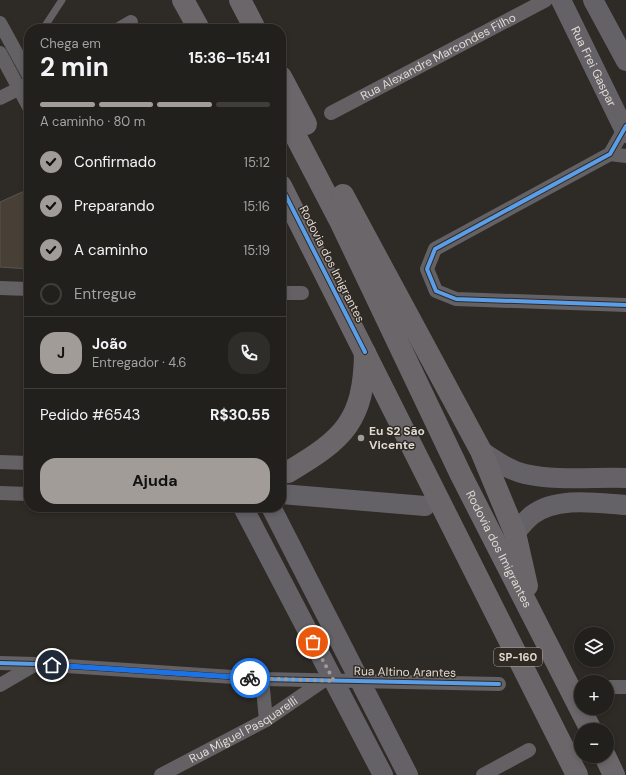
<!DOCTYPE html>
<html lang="pt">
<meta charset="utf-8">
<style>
:root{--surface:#22201c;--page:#2e2d29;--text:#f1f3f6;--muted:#a2a3a3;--line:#3f3e3b;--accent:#a19c98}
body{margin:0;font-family:"DM Sans",sans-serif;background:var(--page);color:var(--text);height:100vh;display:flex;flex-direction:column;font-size:15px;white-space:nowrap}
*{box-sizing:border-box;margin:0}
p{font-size:13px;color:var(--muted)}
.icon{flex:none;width:22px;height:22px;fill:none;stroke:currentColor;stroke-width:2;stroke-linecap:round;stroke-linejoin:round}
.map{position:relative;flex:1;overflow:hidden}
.sheet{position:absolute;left:24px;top:24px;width:262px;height:488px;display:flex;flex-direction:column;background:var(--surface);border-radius:16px;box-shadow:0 2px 6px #0003,0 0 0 1px var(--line)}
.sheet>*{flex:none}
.fabs{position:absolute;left:574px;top:627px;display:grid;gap:8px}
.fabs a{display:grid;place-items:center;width:40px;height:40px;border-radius:50%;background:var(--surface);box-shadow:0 2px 6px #0003,0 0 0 1px var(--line);font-size:20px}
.pin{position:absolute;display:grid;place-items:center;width:34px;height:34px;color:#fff;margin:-17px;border:2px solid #fff;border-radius:50%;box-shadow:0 1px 4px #0007}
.courier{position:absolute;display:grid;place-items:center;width:40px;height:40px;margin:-20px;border:3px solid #1a73e8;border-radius:50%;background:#fff;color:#222;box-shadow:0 1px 5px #0007}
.head em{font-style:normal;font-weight:700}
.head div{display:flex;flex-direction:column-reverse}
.head{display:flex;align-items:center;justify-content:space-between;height:68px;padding:0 16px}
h1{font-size:26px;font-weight:700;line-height:30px}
.bar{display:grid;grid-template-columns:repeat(4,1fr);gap:6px 4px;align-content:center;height:48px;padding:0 16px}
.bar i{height:5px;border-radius:3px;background:var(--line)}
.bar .on{background:var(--accent)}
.bar p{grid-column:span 4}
.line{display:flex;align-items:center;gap:10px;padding:0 16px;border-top:1px solid var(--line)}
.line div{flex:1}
.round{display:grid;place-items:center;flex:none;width:42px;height:42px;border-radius:16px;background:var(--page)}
ol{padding:0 16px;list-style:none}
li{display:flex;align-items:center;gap:12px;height:44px}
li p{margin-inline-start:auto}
li .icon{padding:4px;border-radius:50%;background:var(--accent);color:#111;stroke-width:4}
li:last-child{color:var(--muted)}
li i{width:22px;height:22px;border:2px solid var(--line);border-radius:50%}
.cta{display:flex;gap:8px;margin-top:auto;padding:8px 16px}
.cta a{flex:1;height:46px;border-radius:16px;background:var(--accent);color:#111;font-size:16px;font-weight:700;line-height:46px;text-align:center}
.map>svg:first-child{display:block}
.building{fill:#484037;stroke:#585551}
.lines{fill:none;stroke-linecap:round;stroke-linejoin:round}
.lane{stroke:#636164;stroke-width:7}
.street{stroke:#636164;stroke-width:14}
.secondary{stroke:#656267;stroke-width:20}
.highway{stroke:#6a666a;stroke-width:22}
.cycleway-casing{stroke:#312a23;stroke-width:6}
.cycleway{stroke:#5a9eea;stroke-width:4}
.done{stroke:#a19c98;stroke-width:4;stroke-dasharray:0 7.2}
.route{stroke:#1a73e8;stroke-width:5}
.poi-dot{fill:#a19c98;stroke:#312a23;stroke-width:1.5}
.labels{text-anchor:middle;stroke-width:3;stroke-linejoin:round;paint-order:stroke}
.shield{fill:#312a23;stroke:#aba5a0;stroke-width:1}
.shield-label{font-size:11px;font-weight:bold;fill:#dfdad5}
.street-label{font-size:12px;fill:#dfdad5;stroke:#312a23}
.poi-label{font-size:12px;font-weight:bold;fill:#dfdad5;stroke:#312a23;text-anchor:start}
</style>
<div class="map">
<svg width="626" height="775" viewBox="0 0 626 775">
<rect width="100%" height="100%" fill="#2e2a26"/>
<polygon class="building" points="29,189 29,269 0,267 0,202"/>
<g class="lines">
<polyline class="lane" points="43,29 62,0"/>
<g class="street">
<polyline points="0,23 29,76"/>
<polyline points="119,29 131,22"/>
<polyline points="0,53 29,107"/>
<polyline points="0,98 26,85"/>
<path id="s1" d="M331,113L546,0"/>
<polyline points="626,126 610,154 435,249 427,269 436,291 456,299 626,305"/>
<polyline points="610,154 626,156"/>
<polyline points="0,288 29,289"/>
<polyline points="281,293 302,293"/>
<polyline points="0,462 29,463"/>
<polyline points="0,493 29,494"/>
<polyline points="0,663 36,664 262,679 499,684"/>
<polyline points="262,679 266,720"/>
<polyline points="0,685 36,664"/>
<polyline points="607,687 626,687"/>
<path id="s2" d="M161,775L266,720L323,681"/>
<polyline points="483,775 529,750"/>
</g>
<g class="secondary">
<path id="s3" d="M561,0L626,133"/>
<polyline points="593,0 626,61"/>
<path d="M481,451C495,460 508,470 525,474C555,481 594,477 626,478"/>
<polyline points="281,494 425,506"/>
<polyline points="243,507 383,775"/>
<polyline points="271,507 408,775"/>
<path d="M515,533C520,527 526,520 532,515C557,496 597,503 626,505"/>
</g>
<g class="highway">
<polyline points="183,0 199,29"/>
<polyline points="240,0 255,29"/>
<polyline points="281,77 306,124"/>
<path id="s4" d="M281,108L341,223L461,475L591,730"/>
<polyline points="281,186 577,775"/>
<polyline points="343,195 481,451 515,533 527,586"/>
<path d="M288,472C344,439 364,421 365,353"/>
<polyline points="605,756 614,775"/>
</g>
<defs>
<g id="cycleway">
<polyline points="626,126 610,154 435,249 427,269 436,291 456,299 626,305"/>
<polyline points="281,186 365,352"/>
<polyline points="0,663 36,664 262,679 499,684"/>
</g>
</defs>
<use href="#cycleway" class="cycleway-casing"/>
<use href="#cycleway" class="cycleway"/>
</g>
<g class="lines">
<polyline class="done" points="250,678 334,681 313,642"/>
<polyline class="route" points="52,665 250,678"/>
</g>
<circle class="poi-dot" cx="361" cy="438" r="4"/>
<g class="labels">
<rect class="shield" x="494" y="648" width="48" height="18" rx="3"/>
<g class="shield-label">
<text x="518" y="661">SP-160</text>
</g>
<g class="street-label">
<text dy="4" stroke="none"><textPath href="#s1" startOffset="121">Rua Alexandre Marcondes Filho</textPath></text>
<text dy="4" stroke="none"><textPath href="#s3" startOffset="74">Rua Frei Gaspar</textPath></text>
<text transform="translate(332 264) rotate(63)" y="4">Rodovia dos Imigrantes</text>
<text dy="4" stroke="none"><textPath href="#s4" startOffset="492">Rodovia dos Imigrantes</textPath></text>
<text transform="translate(405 672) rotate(1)" y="4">Rua Altino Arantes</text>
<text dy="4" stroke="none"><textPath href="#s2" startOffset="94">Rua Miguel Pasquarelli</textPath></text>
</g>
<g class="poi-label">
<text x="369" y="435">Eu S2 São<tspan x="369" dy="14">Vicente</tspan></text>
</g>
</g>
</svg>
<div class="fabs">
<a><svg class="icon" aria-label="layers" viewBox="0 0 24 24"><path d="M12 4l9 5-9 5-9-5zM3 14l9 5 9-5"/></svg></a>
<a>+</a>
<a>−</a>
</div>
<div class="pin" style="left:313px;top:642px;background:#ea580c"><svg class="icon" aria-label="bag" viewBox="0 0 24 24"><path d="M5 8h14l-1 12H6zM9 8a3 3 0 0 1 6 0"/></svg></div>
<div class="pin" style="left:52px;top:665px;background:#1f2937"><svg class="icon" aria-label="home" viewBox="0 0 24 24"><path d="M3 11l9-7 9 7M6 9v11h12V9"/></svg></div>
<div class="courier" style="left:250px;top:678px"><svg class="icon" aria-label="bike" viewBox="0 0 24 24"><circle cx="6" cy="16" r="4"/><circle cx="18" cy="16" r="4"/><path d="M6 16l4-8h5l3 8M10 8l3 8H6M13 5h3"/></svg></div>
<section class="sheet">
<div class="head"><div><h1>2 min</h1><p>Chega em</p></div><em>15:36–15:41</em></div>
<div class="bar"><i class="on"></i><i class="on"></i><i class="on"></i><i></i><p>A caminho · 80 m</p></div>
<ol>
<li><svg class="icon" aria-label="check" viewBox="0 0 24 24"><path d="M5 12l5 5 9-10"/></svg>Confirmado<p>15:12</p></li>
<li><svg class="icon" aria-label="check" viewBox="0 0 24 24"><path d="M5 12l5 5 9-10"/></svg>Preparando<p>15:16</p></li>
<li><svg class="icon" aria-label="check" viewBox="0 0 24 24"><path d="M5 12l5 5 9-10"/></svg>A caminho<p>15:19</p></li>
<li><i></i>Entregue</li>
</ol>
<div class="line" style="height:72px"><b class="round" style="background:var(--accent);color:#111">J</b><div><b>João</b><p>Entregador · 4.6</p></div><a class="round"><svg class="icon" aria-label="phone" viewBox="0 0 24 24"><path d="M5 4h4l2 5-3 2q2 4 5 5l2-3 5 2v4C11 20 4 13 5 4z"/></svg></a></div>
<div class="line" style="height:52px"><div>Pedido #6543</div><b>R$30.55</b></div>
<div class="cta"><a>Ajuda</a></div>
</section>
</div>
